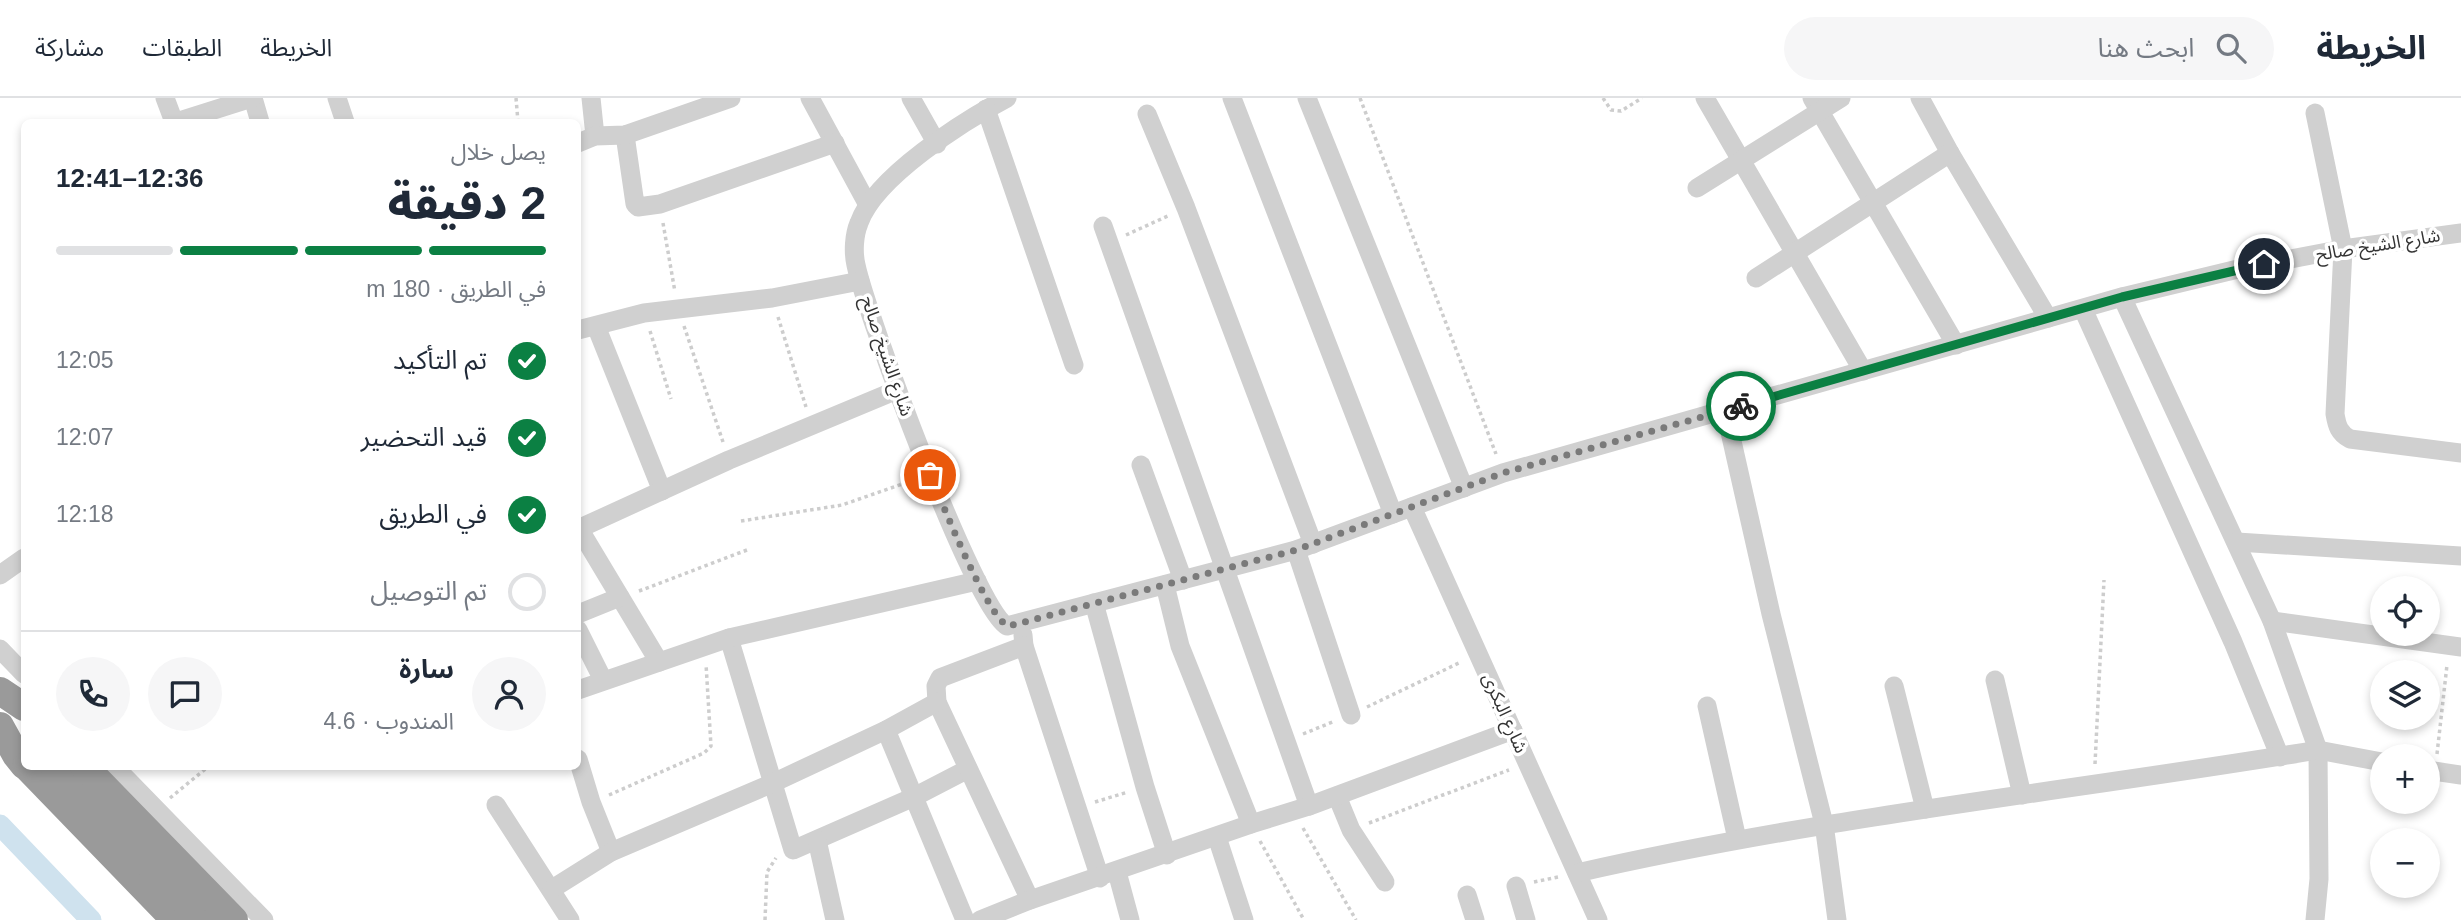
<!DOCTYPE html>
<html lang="ar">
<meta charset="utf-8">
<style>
:root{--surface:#fff;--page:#f6f6f7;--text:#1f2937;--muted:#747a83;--line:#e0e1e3;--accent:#0b8043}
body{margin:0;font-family:Helvetica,"Noto Sans Arabic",sans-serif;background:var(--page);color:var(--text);direction:rtl;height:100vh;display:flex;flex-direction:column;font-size:26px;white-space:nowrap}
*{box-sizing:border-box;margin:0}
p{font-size:23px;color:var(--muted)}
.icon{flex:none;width:38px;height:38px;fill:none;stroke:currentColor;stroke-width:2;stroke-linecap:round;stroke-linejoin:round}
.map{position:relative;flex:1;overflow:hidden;direction:ltr}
.drawer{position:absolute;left:21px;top:21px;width:560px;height:651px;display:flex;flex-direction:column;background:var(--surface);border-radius:10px;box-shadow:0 4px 10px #0003;direction:rtl}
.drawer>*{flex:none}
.controls{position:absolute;left:2370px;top:478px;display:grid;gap:14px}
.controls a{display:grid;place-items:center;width:70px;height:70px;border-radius:50%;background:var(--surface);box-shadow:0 4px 10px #0003;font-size:35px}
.pin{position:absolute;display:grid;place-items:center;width:60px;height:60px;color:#fff;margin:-30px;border:4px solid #fff;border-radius:50%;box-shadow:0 2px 7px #0007}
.courier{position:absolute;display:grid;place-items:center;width:70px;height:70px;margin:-35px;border:5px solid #0b8043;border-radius:50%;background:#fff;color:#222;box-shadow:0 2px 9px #0007}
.head em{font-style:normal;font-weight:800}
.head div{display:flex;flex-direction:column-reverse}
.head{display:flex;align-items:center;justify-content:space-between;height:119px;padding:0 35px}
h1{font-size:46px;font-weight:800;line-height:52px}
.bar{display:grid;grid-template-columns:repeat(4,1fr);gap:10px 7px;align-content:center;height:84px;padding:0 35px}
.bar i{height:9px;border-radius:5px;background:var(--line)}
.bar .selected{background:var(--accent)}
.bar p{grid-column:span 4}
.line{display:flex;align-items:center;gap:18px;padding:0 35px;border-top:2px solid var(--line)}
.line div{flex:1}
.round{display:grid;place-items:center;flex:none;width:74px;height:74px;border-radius:37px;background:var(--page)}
ol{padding:0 35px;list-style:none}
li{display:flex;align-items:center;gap:21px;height:77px}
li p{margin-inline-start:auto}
li .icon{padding:7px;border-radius:50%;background:var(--accent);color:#fff;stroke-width:4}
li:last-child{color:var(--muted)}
li i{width:38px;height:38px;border:4px solid var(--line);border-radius:50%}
header{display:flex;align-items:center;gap:42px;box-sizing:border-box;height:98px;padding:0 35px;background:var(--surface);border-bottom:2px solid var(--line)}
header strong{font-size:33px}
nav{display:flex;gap:38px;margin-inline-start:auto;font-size:24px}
.search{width:490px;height:63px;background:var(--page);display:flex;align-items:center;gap:18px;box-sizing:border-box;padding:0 24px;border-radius:38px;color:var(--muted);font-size:26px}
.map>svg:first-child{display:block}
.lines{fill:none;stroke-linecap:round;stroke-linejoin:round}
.canal{stroke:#cfe2ee;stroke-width:21}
.path{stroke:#cdcdcd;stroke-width:3.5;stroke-dasharray:3.5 3.5;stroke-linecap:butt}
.minor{stroke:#d0d0d0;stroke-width:19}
.highway{stroke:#9a9a9a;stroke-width:28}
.done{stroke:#7a7a7a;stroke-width:7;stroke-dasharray:0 12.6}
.route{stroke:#0b8043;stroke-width:9}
.labels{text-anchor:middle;stroke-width:7;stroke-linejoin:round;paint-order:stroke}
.street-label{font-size:18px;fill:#333;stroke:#fff}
</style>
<header>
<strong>الخريطة</strong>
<div class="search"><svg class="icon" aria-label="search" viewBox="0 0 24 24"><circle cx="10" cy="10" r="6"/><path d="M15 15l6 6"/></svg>ابحث هنا</div>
<nav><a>الخريطة</a><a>الطبقات</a><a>مشاركة</a></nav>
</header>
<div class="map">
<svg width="2461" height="822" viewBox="0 0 2461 822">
<rect width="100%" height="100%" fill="#fff"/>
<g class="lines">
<polyline class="canal" points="0,727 91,822"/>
<g class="path">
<polyline points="516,0 518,24"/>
<polyline points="1360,0 1496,356"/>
<polyline points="1603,0 1611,12 1621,13 1642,0"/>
<polyline points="663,125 675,194"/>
<polyline points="1126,137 1170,117"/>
<polyline points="778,219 806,309"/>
<polyline points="684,228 723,344"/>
<polyline points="650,233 671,301"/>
<polyline points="741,423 842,407 911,383"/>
<polyline points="639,493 747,452"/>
<polyline points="1367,609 1461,564"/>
<polyline points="1303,636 1335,623"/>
<polyline points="2437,656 2447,567"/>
<polyline points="2095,666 2104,482"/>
<polyline points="609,697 704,655 711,648 706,566"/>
<polyline points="170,700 209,668"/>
<polyline points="1095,704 1128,694"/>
<polyline points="1369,725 1509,672"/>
<polyline points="1303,730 1356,822"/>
<polyline points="1260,743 1304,822"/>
<polyline points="1534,784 1558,779"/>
<polyline points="765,822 767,774 776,760"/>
</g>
<g class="minor">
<polyline points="165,0 174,24"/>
<polyline points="253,0 260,24"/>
<polyline points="337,0 345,24"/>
<polyline points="591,0 595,38"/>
<polyline points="810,0 868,107"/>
<polyline points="911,0 937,46"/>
<path d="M1007,0C965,22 875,79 859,125C854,137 853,154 856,167C866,215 975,512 1007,528L1296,452L1503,375L2122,199L2238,171L2343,151L2461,135"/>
<polyline points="1232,0 1393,416"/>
<polyline points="1307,0 1464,390"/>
<polyline points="1705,0 1863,273"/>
<polyline points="1812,0 1956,247"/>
<polyline points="1920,0 1950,55 2048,220"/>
<polyline points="986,11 1074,267"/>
<path d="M2315,15L2343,151L2335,316C2337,328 2339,335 2350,341L2461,355"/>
<polyline points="1147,16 1186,110 1313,446"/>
<polyline points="176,24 252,0"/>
<polyline points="625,37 635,106 638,109 660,106 835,45"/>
<polyline points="578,45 595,38 625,37 731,0"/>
<polyline points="1697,90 1841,0"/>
<polyline points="1103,128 1309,708"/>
<polyline points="1756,180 1950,55"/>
<polyline points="2122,199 2272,523 2318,652 2319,781 2315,822"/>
<polyline points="2083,211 2233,544 2280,659"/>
<polyline points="596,228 662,393"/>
<polyline points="578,232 644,215 772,200 860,183"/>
<polyline points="1725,312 1771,516 1824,726 1837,822"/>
<polyline points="1141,367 1183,482"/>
<polyline points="1412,409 1598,822"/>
<polyline points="578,429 659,564"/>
<polyline points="578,431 729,362 897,292"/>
<polyline points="2237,444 2461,458"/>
<polyline points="1296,452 1351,617"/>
<polyline points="0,477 24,460"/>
<polyline points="1165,487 1180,548 1251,726"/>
<polyline points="1094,505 1145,689 1167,757"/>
<polyline points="578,516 620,499"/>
<polyline points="2272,523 2461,549"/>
<polyline points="578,532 603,582"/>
<polyline points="1023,537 1024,548 1100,780"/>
<polyline points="729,540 793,752 914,699 968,671"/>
<polyline points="1024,548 940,580 936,588 937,604 1030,802"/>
<polyline points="0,551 24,576"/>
<polyline points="1995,582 2022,697"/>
<polyline points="1894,588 1925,711"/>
<polyline points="578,592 729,540 977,483"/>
<polyline points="1707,608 1737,741"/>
<polyline points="886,632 965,822"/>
<polyline points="578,661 591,704 611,754"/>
<polyline points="114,668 264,822"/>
<polyline points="2427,672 2461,677"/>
<polyline points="1337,698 1351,732 1385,784"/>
<polyline points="496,707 570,822"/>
<polyline points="1217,739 1244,822"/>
<polyline points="817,742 835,822"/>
<polyline points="1117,774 1130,822"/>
<path d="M1577,775C1822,719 2071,693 2318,652L2382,664"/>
<polyline points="1516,788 1526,822"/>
<polyline points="552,791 611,754 773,685 886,632 937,604"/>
<polyline points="1467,797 1475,822"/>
<polyline points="980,822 1030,802 1251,726 1309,708 1513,632"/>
</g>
<g class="highway">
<polyline points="0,593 24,609"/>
<polyline points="0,628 16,657 24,667"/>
<polyline points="26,668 175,822"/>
<polyline points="54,668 203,822"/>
<polyline points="84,668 234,822"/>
</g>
</g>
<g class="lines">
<path class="done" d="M930,377C941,401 989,524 1009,528L1296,452L1503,375L1741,308"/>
<polyline class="route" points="1741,308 2122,199 2264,166"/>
</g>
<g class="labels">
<g class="street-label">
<text transform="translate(2378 147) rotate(-9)" y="6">شارع الشيخ صالح</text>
<text transform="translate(887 258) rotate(71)" y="6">شارع الشيخ صالح</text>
<text transform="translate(1505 615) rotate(66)" y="6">شارع البكرى</text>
</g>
</g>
</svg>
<div class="controls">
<a><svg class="icon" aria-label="locate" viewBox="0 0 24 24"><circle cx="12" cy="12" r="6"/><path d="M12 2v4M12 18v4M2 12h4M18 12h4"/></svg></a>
<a><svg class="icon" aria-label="layers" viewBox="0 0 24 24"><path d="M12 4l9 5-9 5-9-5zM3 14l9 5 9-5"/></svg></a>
<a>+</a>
<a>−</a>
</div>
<div class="pin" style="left:930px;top:377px;background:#ea580c"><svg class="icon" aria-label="bag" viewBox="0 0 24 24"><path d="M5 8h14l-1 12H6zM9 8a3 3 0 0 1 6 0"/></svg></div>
<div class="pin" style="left:2264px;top:166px;background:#1f2937"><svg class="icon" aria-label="home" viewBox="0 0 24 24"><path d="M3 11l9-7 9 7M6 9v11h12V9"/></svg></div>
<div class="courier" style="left:1741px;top:308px"><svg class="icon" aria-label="bike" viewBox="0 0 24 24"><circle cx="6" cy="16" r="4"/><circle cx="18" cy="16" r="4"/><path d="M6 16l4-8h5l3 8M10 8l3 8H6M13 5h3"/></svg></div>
<section class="drawer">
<div class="head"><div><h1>2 دقيقة</h1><p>يصل خلال</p></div><em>12:36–12:41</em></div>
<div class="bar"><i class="selected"></i><i class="selected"></i><i class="selected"></i><i></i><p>في الطريق · 180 m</p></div>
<ol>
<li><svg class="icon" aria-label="check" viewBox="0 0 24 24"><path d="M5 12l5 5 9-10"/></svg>تم التأكيد<p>12:05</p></li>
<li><svg class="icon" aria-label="check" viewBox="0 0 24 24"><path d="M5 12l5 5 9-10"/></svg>قيد التحضير<p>12:07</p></li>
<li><svg class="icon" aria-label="check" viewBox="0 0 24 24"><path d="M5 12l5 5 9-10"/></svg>في الطريق<p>12:18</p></li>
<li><i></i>تم التوصيل</li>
</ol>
<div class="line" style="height:126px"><a class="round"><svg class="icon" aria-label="person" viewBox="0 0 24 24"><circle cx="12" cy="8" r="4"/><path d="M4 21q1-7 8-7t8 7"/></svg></a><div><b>سارة</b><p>المندوب · 4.6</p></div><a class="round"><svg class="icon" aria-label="chat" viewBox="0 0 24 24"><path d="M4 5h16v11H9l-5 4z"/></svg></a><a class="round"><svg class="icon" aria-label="phone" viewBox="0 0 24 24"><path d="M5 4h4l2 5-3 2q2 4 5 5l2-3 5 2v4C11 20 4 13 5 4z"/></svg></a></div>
</section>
</div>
